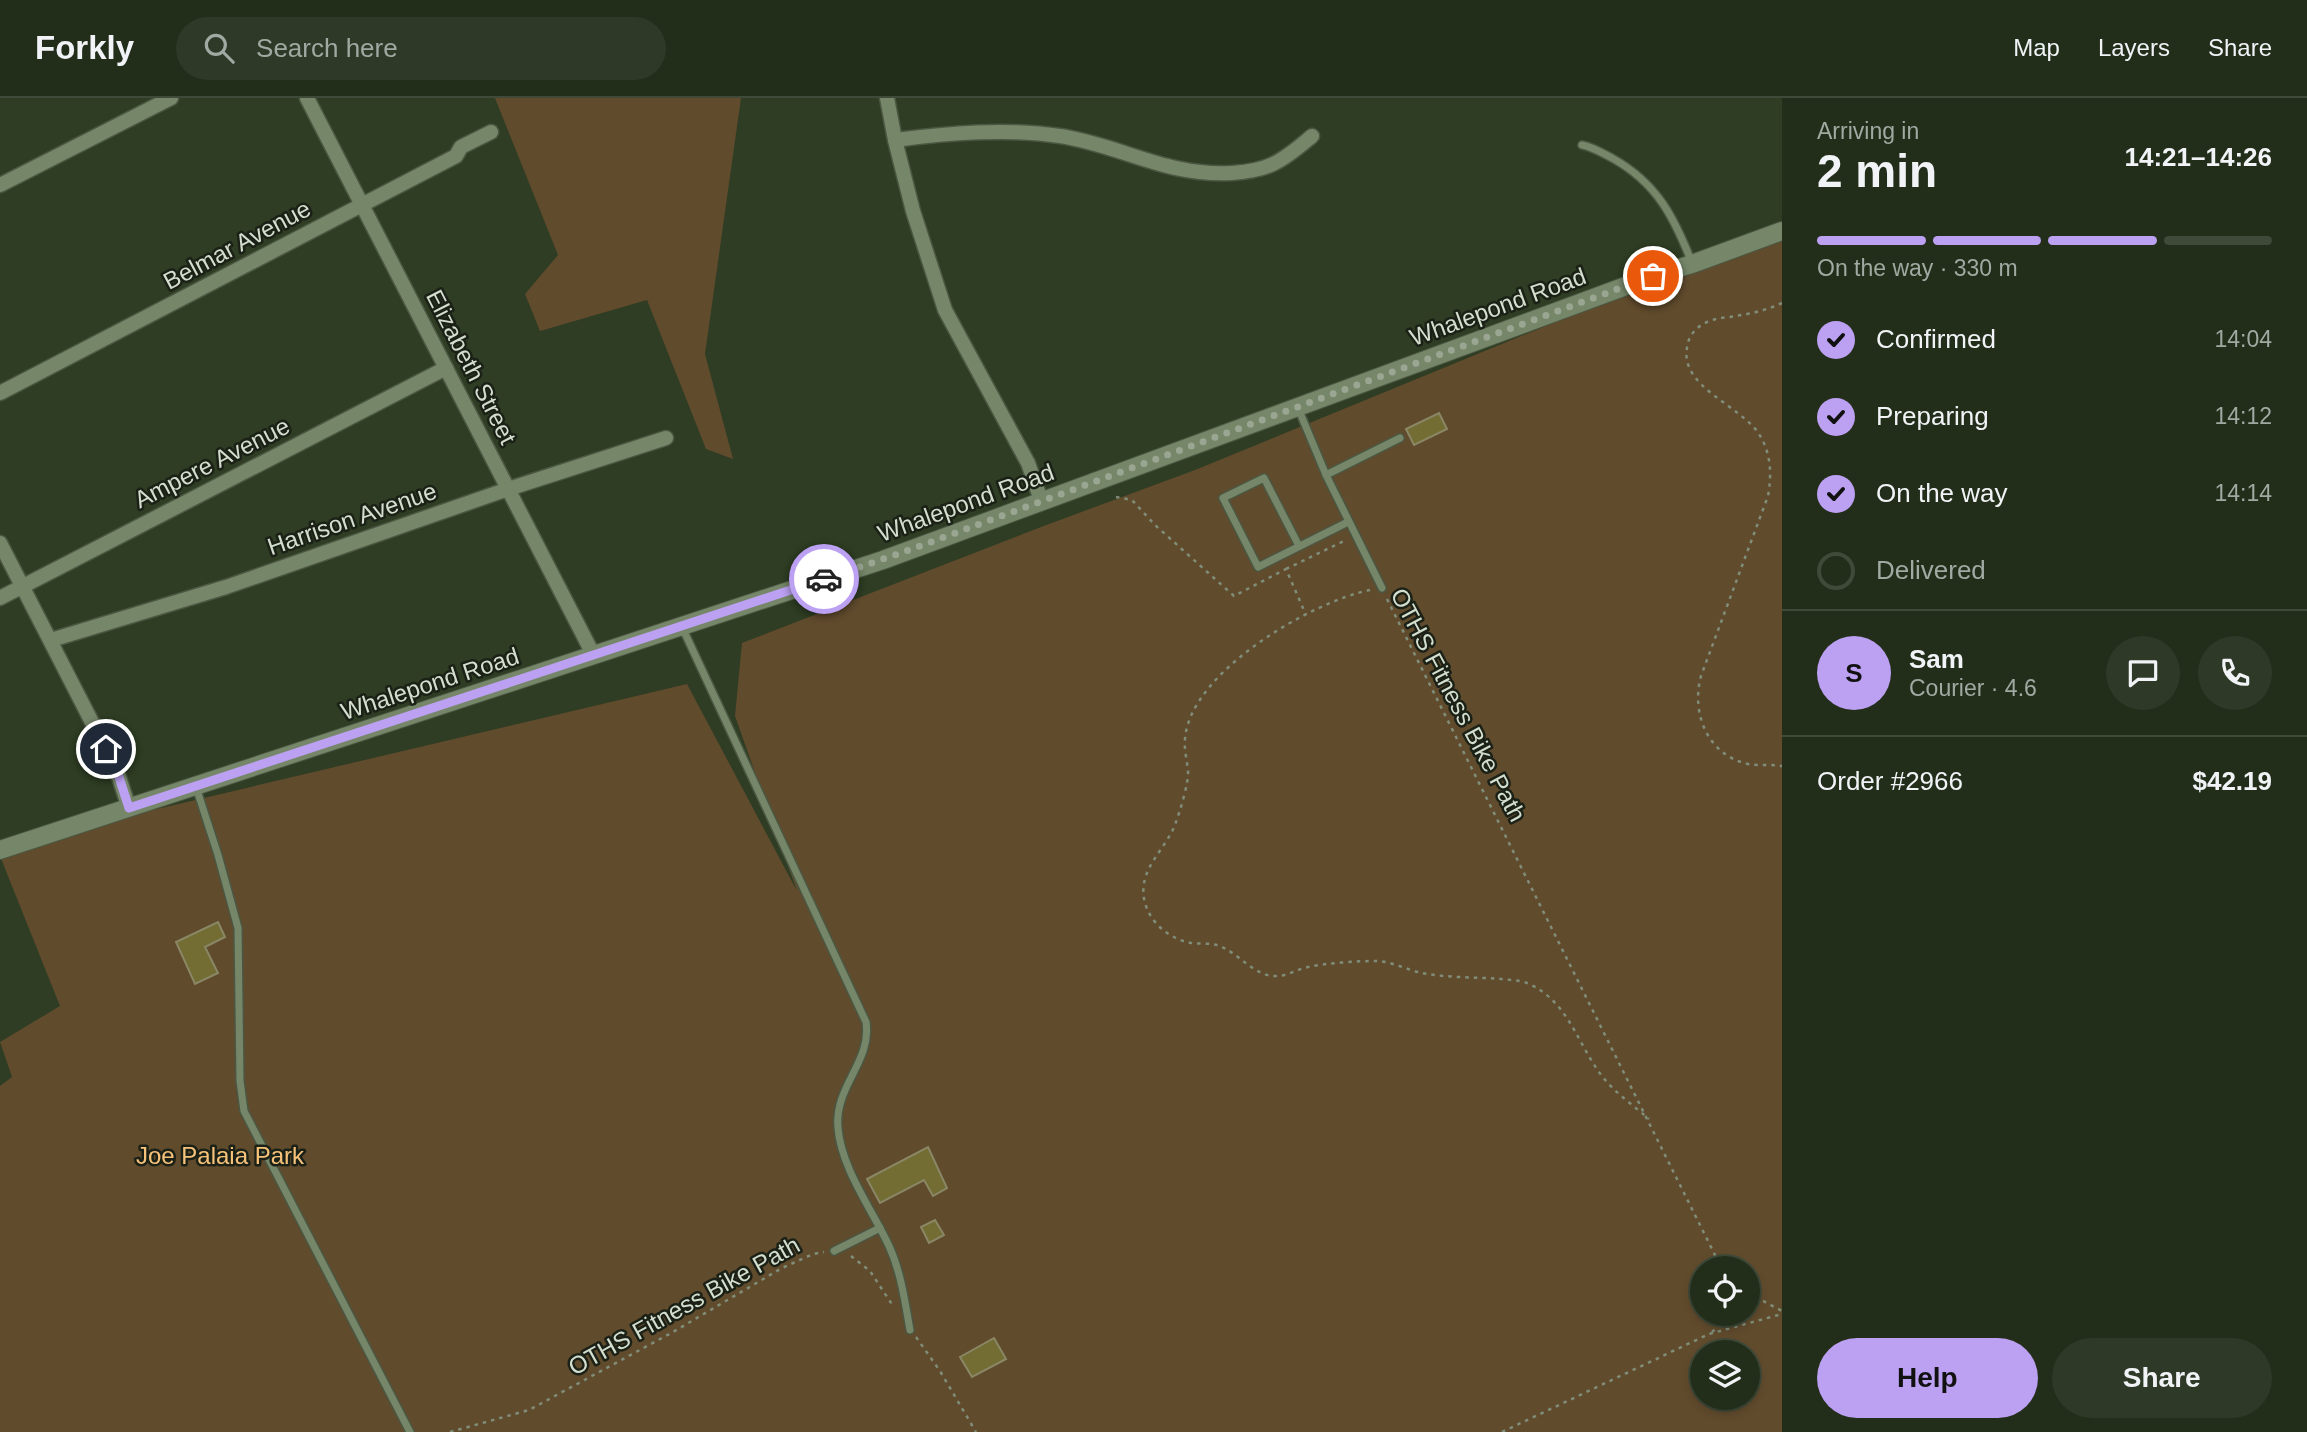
<!DOCTYPE html>
<meta charset="utf-8">
<style>
:root{--surface:#222e1a;--page:#2e3a27;--text:#f1f3f6;--muted:#a2a8a2;--line:#3f4a39;--accent:#bca0f2}
body{margin:0;font-family:Arial,sans-serif;background:var(--page);color:var(--text);height:100vh;display:flex;flex-direction:column;font-size:26px;white-space:nowrap}
*{box-sizing:border-box;margin:0}
p{font-size:23px;color:var(--muted)}
.icon{flex:none;width:38px;height:38px;fill:none;stroke:currentColor;stroke-width:2;stroke-linecap:round;stroke-linejoin:round}
.map{position:relative;flex:1;overflow:hidden}
.details{display:flex;flex-direction:column;background:var(--surface);width:525px}
.details>*{flex:none}
.tools{position:absolute;left:1690px;top:1158px;display:grid;gap:14px}
.tools a{display:grid;place-items:center;width:70px;height:70px;border-radius:50%;background:var(--surface);box-shadow:0 4px 10px #0003,0 0 0 2px var(--line);font-size:35px}
.pin{position:absolute;display:grid;place-items:center;width:60px;height:60px;color:#fff;margin:-30px;border:4px solid #fff;border-radius:50%;box-shadow:0 2px 7px #0007}
.courier{position:absolute;display:grid;place-items:center;width:70px;height:70px;margin:-35px;border:5px solid #bca0f2;border-radius:50%;background:#fff;color:#222;box-shadow:0 2px 9px #0007}
.headline em{font-style:normal;font-weight:700}
.headline div{display:flex;flex-direction:column-reverse}
.headline{display:flex;align-items:center;justify-content:space-between;height:119px;padding:0 35px}
h1{font-size:46px;font-weight:700;line-height:52px}
.bar{display:grid;grid-template-columns:repeat(4,1fr);gap:10px 7px;align-content:center;height:84px;padding:0 35px}
.bar i{height:9px;border-radius:5px;background:var(--line)}
.bar .on{background:var(--accent)}
.bar p{grid-column:span 4}
.line{display:flex;align-items:center;gap:18px;padding:0 35px;border-top:2px solid var(--line)}
.line div{flex:1}
.round{display:grid;place-items:center;flex:none;width:74px;height:74px;border-radius:37px;background:var(--page)}
ol{padding:0 35px;list-style:none}
li{display:flex;align-items:center;gap:21px;height:77px}
li p{margin-inline-start:auto}
li .icon{padding:7px;border-radius:50%;background:var(--accent);color:#111;stroke-width:4}
li:last-child{color:var(--muted)}
li i{width:38px;height:38px;border:4px solid var(--line);border-radius:50%}
.cta{display:flex;gap:14px;margin-top:auto;padding:14px 35px}
.cta a{flex:1;height:80px;border-radius:42px;background:var(--accent);color:#111;font-size:28px;font-weight:700;line-height:80px;text-align:center}
.cta a+a{background:var(--page);color:var(--text)}
header{display:flex;align-items:center;gap:42px;box-sizing:border-box;height:98px;padding:0 35px;background:var(--surface);border-bottom:2px solid var(--line)}
header strong{font-size:33px}
nav{display:flex;gap:38px;margin-inline-start:auto;font-size:24px}
.search{width:490px;height:63px;background:var(--page);display:flex;align-items:center;gap:18px;box-sizing:border-box;padding:0 24px;border-radius:38px;color:var(--muted);font-size:26px}
main{display:flex;flex:1;min-height:0}
.map>svg:first-child{display:block}
.green{fill:#614b2d;fill-rule:evenodd}
.building{fill:#736d33;stroke:#898766;stroke-width:2}
.lines{fill:none;stroke-linecap:round;stroke-linejoin:round}
.service-casing{stroke:#4b5742;stroke-width:10}
.minor-casing{stroke:#4b5742;stroke-width:17}
.tertiary-casing{stroke:#4b5742;stroke-width:20}
.path{stroke:#808d78;stroke-width:2.5;stroke-dasharray:3.5 5;stroke-linecap:butt}
.service{stroke:#758669;stroke-width:7}
.minor{stroke:#758669;stroke-width:14}
.tertiary{stroke:#758669;stroke-width:18}
.done{stroke:#9aa692;stroke-width:7;stroke-dasharray:0 12.6}
.route{stroke:#bca0f2;stroke-width:9}
.labels{text-anchor:middle;stroke-width:5;stroke-linejoin:round;paint-order:stroke}
.street-label{font-size:24px;fill:#d4dece;stroke:#1b2116}
.park-label{font-size:24px;fill:#f7c27a;stroke:#1b2116}
</style>
<header>
<strong>Forkly</strong>
<div class="search"><svg class="icon" aria-label="search" viewBox="0 0 24 24"><circle cx="10" cy="10" r="6"/><path d="M15 15l6 6"/></svg>Search here</div>
<nav><a>Map</a><a>Layers</a><a>Share</a></nav>
</header>
<main>
<div class="map">
<svg width="1782" height="1334" viewBox="0 0 1782 1334">
<rect width="100%" height="100%" fill="#2e3d23"/>
<g class="green">
<polygon points="495,0 741,0 705,256 733,361 706,351 647,202 540,233 525,196 558,157"/>
<path d="M1782,131V1334H0V988L12,979L0,944L60,908L0,758V748L687,586L797,793L735,618L742,545L1041,429L1195,372ZM1703,1171H1748V1216H1703ZM1703,1255H1748V1300H1703Z"/>
</g>
<g class="building">
<polygon points="1439,315 1447,331 1414,347 1406,331"/>
<polygon points="218,824 225,839 205,849 218,875 195,886 176,844"/>
<polygon points="928,1049 947,1090 933,1098 924,1082 880,1105 867,1081"/>
<polygon points="935,1122 944,1137 929,1145 921,1129"/>
<polygon points="994,1240 1006,1261 972,1279 960,1259"/>
</g>
<g class="lines">
<defs>
<g id="service">
<path d="M1582,47C1593,49 1602,55 1612,60C1657,85 1674,119 1692,165"/>
<polyline points="1298,310 1326,377 1382,490"/>
<polyline points="1326,377 1400,340"/>
<polyline points="1299,448 1264,380 1223,400 1258,469 1348,424"/>
<path d="M682,529L866,924C872,964 834,988 838,1030C841,1070 873,1113 889,1148C901,1174 905,1204 910,1232"/>
<polyline points="196,689 218,757 238,830 240,983 244,1013 410,1334"/>
<polyline points="834,1153 880,1130"/>
</g>
<g id="minor">
<polyline points="307,0 594,558"/>
<polyline points="887,0 895,42 913,113 945,212 1028,365 1041,402"/>
<path d="M895,42C948,35 1006,30 1060,38C1120,47 1168,79 1232,75C1245,74 1261,72 1273,66C1288,59 1300,48 1312,38"/>
<polyline points="0,87 171,0"/>
<polyline points="0,295 456,58 461,49 491,34"/>
<polyline points="0,445 117,673 129,710"/>
<polyline points="0,500 446,270"/>
<polyline points="51,542 226,489 508,391 666,340"/>
</g>
<polyline id="tertiary" points="0,752 883,462 1653,178 1692,166 1782,133"/>
</defs>
<use href="#service" class="service-casing"/>
<use href="#minor" class="minor-casing"/>
<use href="#tertiary" class="tertiary-casing"/>
<g class="path">
<path d="M1782,205C1769,211 1755,215 1741,217C1729,220 1716,219 1705,225C1695,230 1688,239 1687,250C1680,289 1740,307 1759,336C1771,355 1772,376 1768,398L1701,578C1691,615 1707,657 1748,666C1759,668 1771,666 1782,668"/>
<polyline points="1116,399 1132,402 1155,427 1234,498 1286,471 1306,517"/>
<polyline points="1286,471 1346,442"/>
<path d="M1370,492C1311,504 1190,574 1185,641C1184,652 1187,662 1188,673C1189,684 1180,713 1176,724C1166,753 1136,771 1145,805C1151,826 1170,841 1191,845C1199,846 1209,845 1217,847C1239,854 1253,879 1277,878C1287,878 1298,871 1308,869C1327,865 1357,863 1376,863C1391,863 1407,872 1422,875C1447,880 1475,879 1501,881C1510,882 1520,882 1527,885C1569,903 1577,946 1602,978C1614,994 1634,1008 1649,1021"/>
<polyline points="1387,501 1722,1171"/>
<polyline points="851,1158 870,1173 893,1208"/>
<polyline points="1748,1195 1782,1213"/>
<polyline points="1712,1234 1724,1223 1727,1216"/>
<polyline points="916,1239 940,1273 976,1334"/>
<polyline points="450,1334 529,1312 673,1234 782,1170 813,1156 824,1154"/>
<polyline points="1502,1334 1709,1236 1782,1216"/>
</g>
<use href="#service" class="service"/>
<use href="#minor" class="minor"/>
<use href="#tertiary" class="tertiary"/>
</g>
<g class="lines">
<polyline class="done" points="824,481 901,455 1653,178"/>
<polyline class="route" points="106,651 117,673 129,710 824,481"/>
</g>
<g class="labels">
<g class="street-label">
<text transform="translate(237 147) rotate(-28)" y="8">Belmar Avenue</text>
<text transform="translate(1498 209) rotate(-20)" y="8">Whalepond Road</text>
<text transform="translate(471 269) rotate(63)" y="8">Elizabeth Street</text>
<text transform="translate(212 365) rotate(-27)" y="8">Ampere Avenue</text>
<text transform="translate(966 405) rotate(-20)" y="8">Whalepond Road</text>
<text transform="translate(352 421) rotate(-19)" y="8">Harrison Avenue</text>
<text transform="translate(430 586) rotate(-18)" y="8">Whalepond Road</text>
<text transform="translate(1458 607) rotate(62)" y="8">OTHS Fitness Bike Path</text>
<text transform="translate(684 1208) rotate(-29)" y="8">OTHS Fitness Bike Path</text>
</g>
<g class="park-label">
<text x="220" y="1066">Joe Palaia Park</text>
</g>
</g>
</svg>
<div class="tools">
<a><svg class="icon" aria-label="locate" viewBox="0 0 24 24"><circle cx="12" cy="12" r="6"/><path d="M12 2v4M12 18v4M2 12h4M18 12h4"/></svg></a>
<a><svg class="icon" aria-label="layers" viewBox="0 0 24 24"><path d="M12 4l9 5-9 5-9-5zM3 14l9 5 9-5"/></svg></a>
</div>
<div class="pin" style="left:1653px;top:178px;background:#ea580c"><svg class="icon" aria-label="bag" viewBox="0 0 24 24"><path d="M5 8h14l-1 12H6zM9 8a3 3 0 0 1 6 0"/></svg></div>
<div class="pin" style="left:106px;top:651px;background:#1f2937"><svg class="icon" aria-label="home" viewBox="0 0 24 24"><path d="M3 11l9-7 9 7M6 9v11h12V9"/></svg></div>
<div class="courier" style="left:824px;top:481px"><svg class="icon" aria-label="car" viewBox="0 0 24 24"><path d="M5 17H2v-5l4-1 3-4h7l3 4 3 1v5h-3M9 17h6M6 11h13"/><circle cx="7" cy="17" r="2"/><circle cx="17" cy="17" r="2"/></svg></div>
</div>
<section class="details">
<div class="headline"><div><h1>2 min</h1><p>Arriving in</p></div><em>14:21–14:26</em></div>
<div class="bar"><i class="on"></i><i class="on"></i><i class="on"></i><i></i><p>On the way · 330 m</p></div>
<ol>
<li><svg class="icon" aria-label="check" viewBox="0 0 24 24"><path d="M5 12l5 5 9-10"/></svg>Confirmed<p>14:04</p></li>
<li><svg class="icon" aria-label="check" viewBox="0 0 24 24"><path d="M5 12l5 5 9-10"/></svg>Preparing<p>14:12</p></li>
<li><svg class="icon" aria-label="check" viewBox="0 0 24 24"><path d="M5 12l5 5 9-10"/></svg>On the way<p>14:14</p></li>
<li><i></i>Delivered</li>
</ol>
<div class="line" style="height:126px"><b class="round" style="background:var(--accent);color:#111">S</b><div><b>Sam</b><p>Courier · 4.6</p></div><a class="round"><svg class="icon" aria-label="chat" viewBox="0 0 24 24"><path d="M4 5h16v11H9l-5 4z"/></svg></a><a class="round"><svg class="icon" aria-label="phone" viewBox="0 0 24 24"><path d="M5 4h4l2 5-3 2q2 4 5 5l2-3 5 2v4C11 20 4 13 5 4z"/></svg></a></div>
<div class="line" style="height:91px"><div>Order #2966</div><b>$42.19</b></div>
<div class="cta"><a>Help</a><a>Share</a></div>
</section>
</main>
